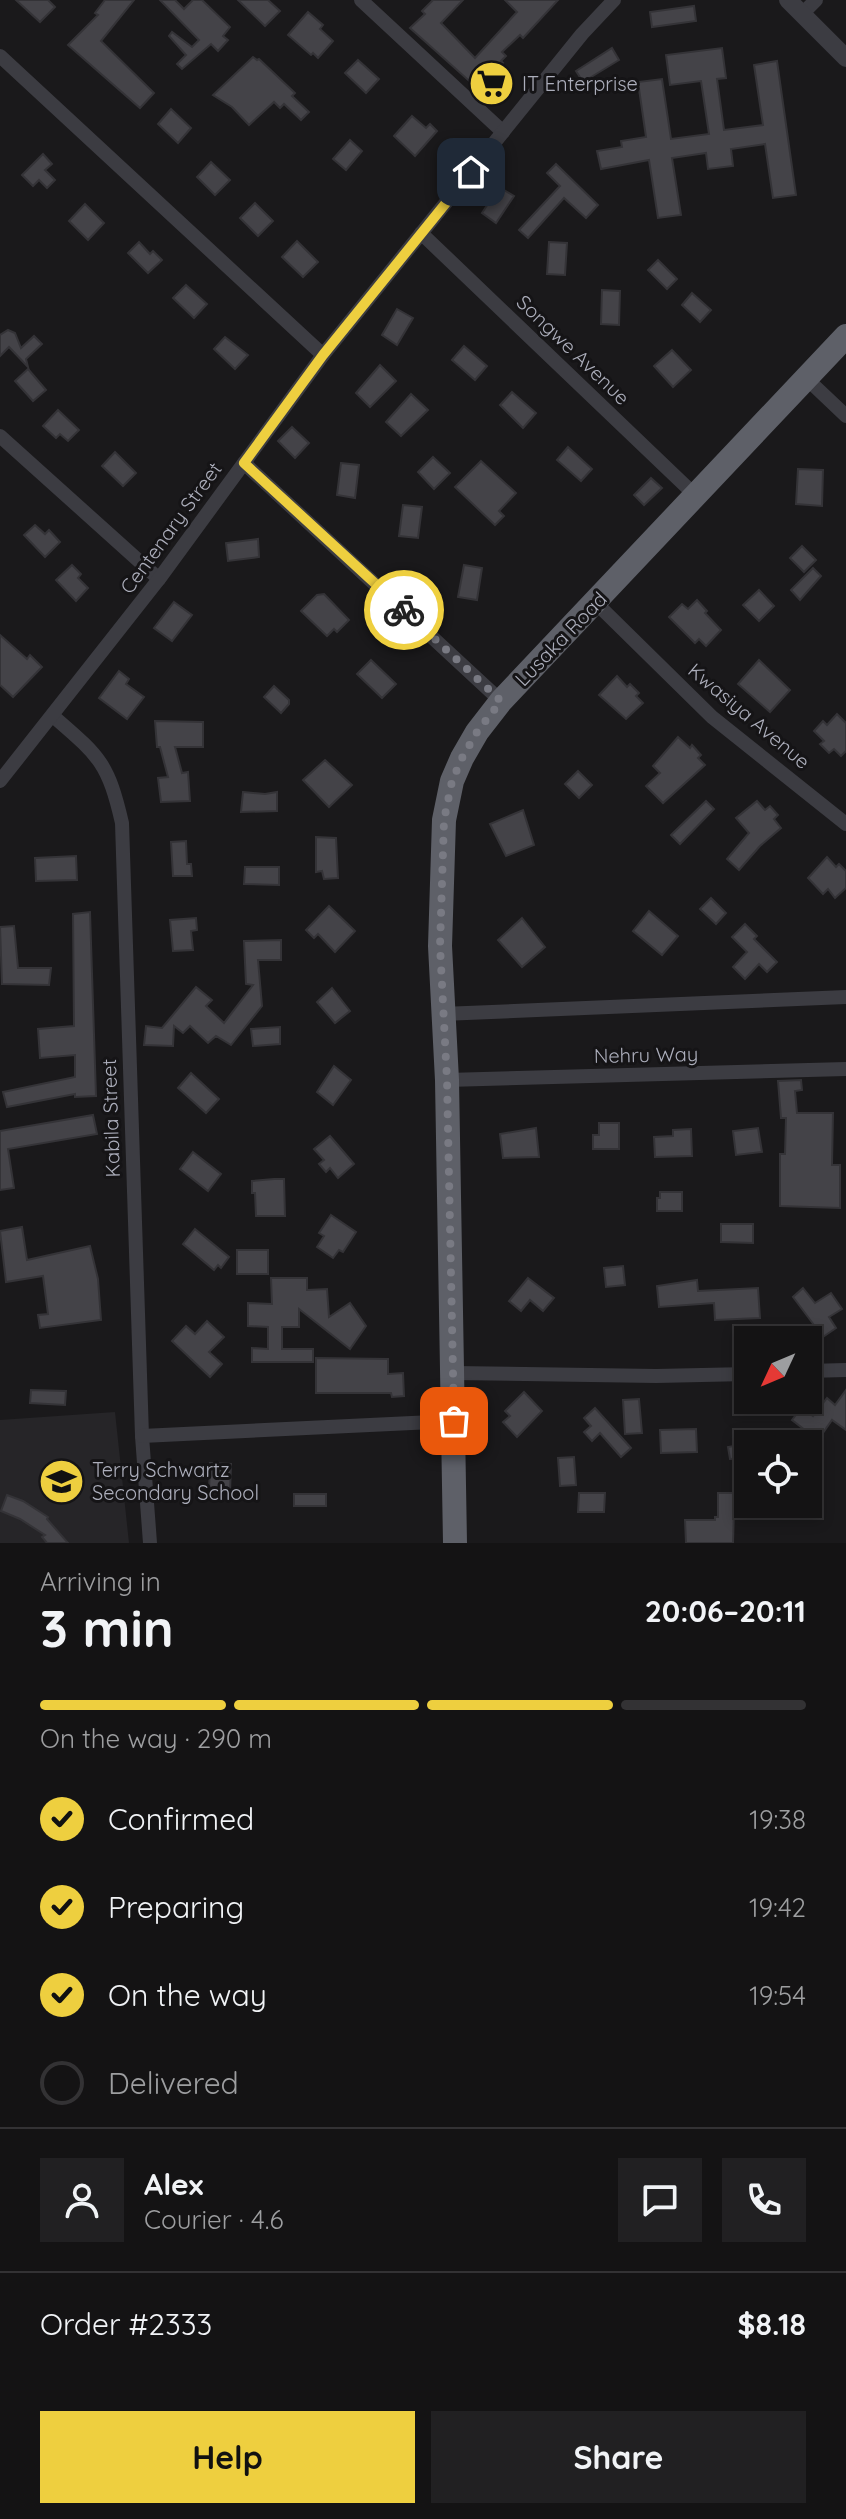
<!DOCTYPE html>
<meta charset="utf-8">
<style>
:root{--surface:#141314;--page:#212022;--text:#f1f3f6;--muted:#9d9ea0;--line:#333234;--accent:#eecf3f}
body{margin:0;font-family:Quicksand,sans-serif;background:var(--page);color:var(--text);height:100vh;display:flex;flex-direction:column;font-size:30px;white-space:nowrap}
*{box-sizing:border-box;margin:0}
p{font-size:26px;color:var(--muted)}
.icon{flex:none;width:44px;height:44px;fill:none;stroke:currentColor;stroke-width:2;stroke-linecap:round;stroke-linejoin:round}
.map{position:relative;height:1543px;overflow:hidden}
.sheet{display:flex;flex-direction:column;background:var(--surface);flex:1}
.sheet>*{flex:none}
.needle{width:52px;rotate:226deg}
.tools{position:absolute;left:734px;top:1326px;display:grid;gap:16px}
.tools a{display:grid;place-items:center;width:88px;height:88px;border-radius:0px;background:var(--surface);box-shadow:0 4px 12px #0003,0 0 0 2px var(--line);font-size:40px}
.pin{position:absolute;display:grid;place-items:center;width:68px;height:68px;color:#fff;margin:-34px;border-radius:16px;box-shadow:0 4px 12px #0006}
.courier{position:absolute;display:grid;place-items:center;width:80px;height:80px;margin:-40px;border:6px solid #eecf3f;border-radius:50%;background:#fff;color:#222;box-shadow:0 2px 10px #0007}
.head em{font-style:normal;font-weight:800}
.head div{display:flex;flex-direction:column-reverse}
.head{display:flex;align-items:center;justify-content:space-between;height:136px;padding:0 40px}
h1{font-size:52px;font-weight:800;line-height:60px}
.bar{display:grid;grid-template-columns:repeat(4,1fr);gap:12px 8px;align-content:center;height:96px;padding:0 40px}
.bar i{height:10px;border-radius:6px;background:var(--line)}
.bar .selected{background:var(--accent)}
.bar p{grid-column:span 4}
.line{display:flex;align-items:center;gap:20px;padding:0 40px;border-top:2px solid var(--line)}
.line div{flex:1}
.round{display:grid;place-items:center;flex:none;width:84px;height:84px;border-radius:0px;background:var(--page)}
ol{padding:0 40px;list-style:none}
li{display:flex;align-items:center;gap:24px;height:88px}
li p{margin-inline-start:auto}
li .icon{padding:8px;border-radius:50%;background:var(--accent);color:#111;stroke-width:4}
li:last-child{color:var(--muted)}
li i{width:44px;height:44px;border:4px solid var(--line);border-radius:50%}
.action{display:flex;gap:16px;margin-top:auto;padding:16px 40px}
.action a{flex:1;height:92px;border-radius:0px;background:var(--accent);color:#111;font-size:32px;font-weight:800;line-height:92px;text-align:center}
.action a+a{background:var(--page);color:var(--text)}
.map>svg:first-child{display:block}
.built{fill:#262528}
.building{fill:#444348;stroke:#343337;stroke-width:2}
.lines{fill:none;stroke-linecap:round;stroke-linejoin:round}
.minor{stroke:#3c3c42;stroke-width:14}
.tertiary{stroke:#3c3c42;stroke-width:18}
.trunk{stroke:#5e6068;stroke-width:24}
.done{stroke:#797a83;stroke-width:8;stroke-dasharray:0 14.4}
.route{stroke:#eecf3f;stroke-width:10}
.labels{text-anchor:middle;stroke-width:6;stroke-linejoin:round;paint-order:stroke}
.poi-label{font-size:20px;fill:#acaebb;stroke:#151416;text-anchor:start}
.street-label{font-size:20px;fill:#acaebb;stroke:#151416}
</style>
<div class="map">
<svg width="846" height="1543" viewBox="0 0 846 1543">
<rect width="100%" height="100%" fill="#1a191b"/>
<polygon class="built" points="115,1412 129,1543 0,1543 0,1420"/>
<g class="building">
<polygon points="16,0 48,0 55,7 40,22"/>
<polygon points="105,0 134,0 101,41 154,93 140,108 68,45 98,15 95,13"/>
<polygon points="160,0 175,0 184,9 193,0 202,0 230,27 223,36 228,40 218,51 211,44 182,69 177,64 186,55 169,36 172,32 192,47 199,40"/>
<polygon points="238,0 268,0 280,11 265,26"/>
<polygon points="433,0 463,0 441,23 475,58 517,12 505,0 558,0 523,38 520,35 502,52 506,56 501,61 503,63 476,87 410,28 425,14 422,11"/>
<polygon points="694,6 696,21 652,27 650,12"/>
<polygon points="308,12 323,25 320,29 333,41 318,58 313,53 311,55 288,35"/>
<polygon points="612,48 619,60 583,82 576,71"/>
<polygon points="722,48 726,78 717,79 724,130 763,125 754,65 777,61 796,195 773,198 765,144 731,149 733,166 708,169 706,153 672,158 681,215 658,218 649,160 601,169 597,151 622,147 621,141 646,137 638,82 662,79 671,139 709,134 701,81 670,85 666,55"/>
<polygon points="253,57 257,60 259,59 295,93 292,96 309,112 301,120 284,104 280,108 274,102 249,125 232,107 213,95"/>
<polygon points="358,60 379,79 366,93 345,73"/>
<polygon points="171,109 191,128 178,143 158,124"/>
<polygon points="412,116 426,128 430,124 437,131 415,156 394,136"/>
<polygon points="350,140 362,151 346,170 333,159"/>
<polygon points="43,154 52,164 45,170 55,180 47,188 39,180 33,186 22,175"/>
<polygon points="211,162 230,180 215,195 197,177"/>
<polygon points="556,164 598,205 586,218 564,198 528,238 519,230 560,186 547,173"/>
<polygon points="499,187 514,196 496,223 482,213"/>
<polygon points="255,203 273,221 258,236 240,218"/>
<polygon points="85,204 104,223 88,240 69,221"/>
<polygon points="297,241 318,262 303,277 282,257"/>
<polygon points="139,242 150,254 153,251 162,260 148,273 128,253"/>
<polygon points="549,242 567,243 565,275 547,274"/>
<polygon points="658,260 677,279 667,289 648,270"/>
<polygon points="186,285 207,304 194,318 173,298"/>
<polygon points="602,290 620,291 619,325 601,324"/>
<polygon points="692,293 711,310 700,322 682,305"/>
<polygon points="397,309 413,318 397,345 382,335"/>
<polygon points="8,330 15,333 21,348 34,336 42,344 26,359 28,367 9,347 0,356 0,335"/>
<polygon points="225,337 248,355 235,369 214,349"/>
<polygon points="464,346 487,366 475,380 452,360"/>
<polygon points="672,350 691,370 673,387 654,366"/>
<polygon points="380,365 396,381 370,407 356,393"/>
<polygon points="28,369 46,390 33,401 15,381"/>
<polygon points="512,392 536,413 523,428 500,405"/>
<polygon points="411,394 428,410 401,436 386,422"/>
<polygon points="58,410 79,430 68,441 60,434 56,438 43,426"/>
<polygon points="292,427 309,443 295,458 278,441"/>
<polygon points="568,447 592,469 581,481 557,460"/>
<polygon points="115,452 136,473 123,486 102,466"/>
<polygon points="433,457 450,473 434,489 418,472"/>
<polygon points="481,461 516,493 499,511 504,516 495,525 455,487"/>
<polygon points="341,463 359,465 355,498 337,495"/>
<polygon points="798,469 823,470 822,506 796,504"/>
<polygon points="651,478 662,488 644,505 634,495"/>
<polygon points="403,505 422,507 418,538 399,536"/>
<polygon points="35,525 45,534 49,530 60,542 45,557 24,535"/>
<polygon points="258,539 259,557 228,561 226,543"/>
<polygon points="802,546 816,560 804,572 790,558"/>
<polygon points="72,565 81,574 78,578 88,588 76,601 56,580"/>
<polygon points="464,565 482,568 477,600 458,597"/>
<polygon points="813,568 821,576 800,600 791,590"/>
<polygon points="759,590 774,606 759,621 743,605"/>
<polygon points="324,594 349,620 337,632 334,629 327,636 301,611 317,595"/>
<polygon points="697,600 707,611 705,613 721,630 706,646 699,639 695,643 669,617 682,604 688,609"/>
<polygon points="174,602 192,615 172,641 154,628"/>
<polygon points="0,635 27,659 30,655 42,667 13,697 0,685"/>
<polygon points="371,660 396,684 382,698 357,674"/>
<polygon points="759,660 790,690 770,712 738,684"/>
<polygon points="119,671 129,679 126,684 144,697 127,719 99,698"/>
<polygon points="617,676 627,687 630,684 639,693 636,696 643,703 626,719 599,695"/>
<polygon points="274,686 289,700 289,704 281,713 264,697"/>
<polygon points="837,714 846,723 846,751 841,756 834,749 829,753 820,744 824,741 814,731 823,721 827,725"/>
<polygon points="155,721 203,722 203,747 175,747 182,773 188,772 190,801 161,802 158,778 168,777 160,747 157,747"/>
<polygon points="678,737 690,748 692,745 701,755 698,758 705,765 663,803 646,786 660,773 653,766"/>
<polygon points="325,760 352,785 329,807 303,780"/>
<polygon points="578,771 592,785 579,798 565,784"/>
<polygon points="243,792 265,794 277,792 277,811 241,812"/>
<polygon points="706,801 714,809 680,844 671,835"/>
<polygon points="757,801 765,810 770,806 778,815 774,819 781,828 760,846 739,870 727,859 749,833 736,818"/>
<polygon points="523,810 534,845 506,856 490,824"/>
<polygon points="316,837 336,838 338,878 324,879 322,871 316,872"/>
<polygon points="186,841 187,864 191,864 192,876 173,876 171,842"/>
<polygon points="76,856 77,880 36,881 35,858"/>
<polygon points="827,857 836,867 839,864 846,871 846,888 835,898 828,889 823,894 808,878"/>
<polygon points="245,867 279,867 279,885 244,884"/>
<polygon points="711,898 726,913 716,924 700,909"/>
<polygon points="329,906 355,931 335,952 318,934 314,938 306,930"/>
<polygon points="649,911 678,936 662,955 633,931"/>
<polygon points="90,912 96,1096 75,1097 75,1094 7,1107 3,1092 75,1077 75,1055 40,1058 38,1029 74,1026 73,914"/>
<polygon points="196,918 197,930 191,931 193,950 173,951 170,920"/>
<polygon points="522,918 545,947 522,967 498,940"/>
<polygon points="745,924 757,936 754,939 777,962 767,972 759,964 745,979 733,967 747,952 732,937"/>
<polygon points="14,926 18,968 51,968 49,985 2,984 0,927"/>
<polygon points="281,940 281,960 258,960 262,1006 231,1045 216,1036 208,1043 190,1026 183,1033 174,1026 173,1046 144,1045 146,1026 162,1028 196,987 212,1000 206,1006 224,1023 253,985 246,984 244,941"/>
<polygon points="332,988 350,1011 335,1023 317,1002"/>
<polygon points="280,1027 280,1044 253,1046 251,1029"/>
<polygon points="334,1066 351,1080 333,1105 317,1092"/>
<polygon points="191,1073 219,1099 206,1113 178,1088"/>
<polygon points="801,1080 802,1090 795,1091 797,1113 833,1113 832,1165 840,1165 840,1208 780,1206 780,1154 785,1154 786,1118 781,1118 778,1081"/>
<polygon points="93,1115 97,1134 8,1149 14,1188 0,1190 0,1131"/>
<polygon points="599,1123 619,1123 619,1149 593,1149 593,1135 599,1135"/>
<polygon points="536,1128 539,1157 503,1158 500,1134"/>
<polygon points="758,1128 762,1152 736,1155 733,1131"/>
<polygon points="691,1129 692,1156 655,1157 654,1137 673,1136 673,1130"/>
<polygon points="330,1136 354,1164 338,1178 330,1168 326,1172 319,1164 324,1160 314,1149"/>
<polygon points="193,1152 221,1174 208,1191 180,1169"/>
<polygon points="274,1179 284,1179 285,1216 256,1216 255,1193 252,1193 252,1181"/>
<polygon points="660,1192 682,1192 682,1211 657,1211 657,1198 660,1198"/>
<polygon points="331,1215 356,1232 343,1252 339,1250 333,1258 317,1247 324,1236 319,1233"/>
<polygon points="721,1224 753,1224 753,1243 721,1242"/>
<polygon points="22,1227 27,1260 90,1246 98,1279 101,1320 40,1328 38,1315 48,1314 43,1276 6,1282 0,1231"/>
<polygon points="195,1229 229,1257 221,1268 218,1265 214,1270 183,1244"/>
<rect x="237" y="1250" width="31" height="24"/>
<polygon points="623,1266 625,1285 606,1287 604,1268"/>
<polygon points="271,1278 307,1278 307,1290 327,1289 329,1317 350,1303 366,1326 350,1349 299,1309 299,1327 282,1327 282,1349 313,1349 313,1362 252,1362 252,1348 268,1349 268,1327 248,1326 248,1303 272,1304"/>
<polygon points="528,1278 554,1298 543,1311 530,1300 521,1311 509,1301"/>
<polygon points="697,1280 698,1291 758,1288 760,1318 715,1320 714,1303 659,1307 657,1286"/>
<polygon points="803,1288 815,1303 831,1293 842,1309 829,1317 836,1328 823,1337 793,1297"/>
<polygon points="207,1321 224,1337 209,1352 222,1364 210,1377 172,1341 186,1326 195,1334"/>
<polygon points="316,1358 388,1359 388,1374 403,1373 404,1396 392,1397 391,1393 316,1393"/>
<polygon points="31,1390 66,1391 65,1405 30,1403"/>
<polygon points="846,1390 846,1430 832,1420 818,1440 792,1420 802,1407 813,1416 827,1398 835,1405"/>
<polygon points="524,1392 542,1411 517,1437 503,1422 510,1416 505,1411"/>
<polygon points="639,1399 642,1433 625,1434 623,1400"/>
<polygon points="595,1408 631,1448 621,1457 600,1433 592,1441 584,1432 591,1426 584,1418"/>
<polygon points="696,1429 697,1452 661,1453 660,1430"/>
<polygon points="748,1437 748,1458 730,1459 728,1447 734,1446 733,1438"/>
<polygon points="574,1457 576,1485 560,1486 558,1458"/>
<polygon points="210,1463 231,1464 230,1493 209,1492"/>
<polygon points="579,1493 605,1493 604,1512 578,1512"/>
<polygon points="718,1493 742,1493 742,1508 734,1508 733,1543 686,1543 685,1520 715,1520 715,1517 718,1517"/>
<rect x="294" y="1494" width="32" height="12"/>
<polygon points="7,1495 23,1501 48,1517 47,1519 68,1543 47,1543 42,1537 45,1535 20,1519 1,1511"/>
</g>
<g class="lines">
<g class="minor">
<polyline points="361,0 503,132"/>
<polyline points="802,14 816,0"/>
<polyline points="0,56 323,355"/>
<polyline points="421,233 696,496"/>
<polyline points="806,378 846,416"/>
<polyline points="0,436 159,579"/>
<polyline points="244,463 501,701"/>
<polyline points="595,602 712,717 846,824"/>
<path d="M53,716C99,756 108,762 122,823L142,1436L150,1543"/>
<polyline points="0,781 159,579 323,355 582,34 614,0"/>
<polyline points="442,1014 846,997"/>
<polyline points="447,1080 846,1069"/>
<polyline points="808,1371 846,1370"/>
<polyline points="453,1373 656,1376 748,1374"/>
<polyline points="142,1436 454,1421"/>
</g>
<polyline class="tertiary" points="788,0 846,58"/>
<polyline class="trunk" points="455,1543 447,1080 440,946 444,820 452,781 462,758 477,732 501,701 846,336"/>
</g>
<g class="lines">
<polyline class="done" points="404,610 501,701 477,732 462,758 452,781 444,820 440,946 447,1080 454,1421"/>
<polyline class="route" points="404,610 244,463 323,355 471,172"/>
</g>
<defs>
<symbol id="supermarket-disc" viewBox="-11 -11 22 22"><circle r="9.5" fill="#eecf3f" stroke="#151416"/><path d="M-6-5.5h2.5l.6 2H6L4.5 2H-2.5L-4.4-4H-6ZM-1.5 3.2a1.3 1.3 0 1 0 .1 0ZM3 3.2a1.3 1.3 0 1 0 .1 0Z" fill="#111"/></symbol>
<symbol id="school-disc" viewBox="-11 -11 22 22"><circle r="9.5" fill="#eecf3f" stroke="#151416"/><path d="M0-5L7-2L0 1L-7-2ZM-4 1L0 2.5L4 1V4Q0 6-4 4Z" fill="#111"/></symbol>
</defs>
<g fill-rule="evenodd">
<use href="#supermarket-disc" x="466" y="58" width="51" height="51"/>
<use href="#school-disc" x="36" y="1456" width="51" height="51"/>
</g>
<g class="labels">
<g class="poi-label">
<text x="522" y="91">IT Enterprise</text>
<text x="92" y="1477">Terry Schwartz<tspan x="92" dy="23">Secondary School</tspan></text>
</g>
<g class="street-label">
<text transform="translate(573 350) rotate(44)" y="7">Songwe Avenue</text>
<text transform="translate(171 528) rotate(-54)" y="7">Centenary Street</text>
<text transform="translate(561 639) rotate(-46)" y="7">Lusaka Road</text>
<text transform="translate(749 716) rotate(40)" y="7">Kwasiya Avenue</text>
<text transform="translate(646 1055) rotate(-1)" y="7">Nehru Way</text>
<text transform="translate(111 1118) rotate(-92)" y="7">Kabila Street</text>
</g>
</g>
</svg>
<div class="tools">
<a><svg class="needle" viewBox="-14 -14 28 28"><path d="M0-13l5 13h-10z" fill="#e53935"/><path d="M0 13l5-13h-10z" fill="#9d9ea0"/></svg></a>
<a><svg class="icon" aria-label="locate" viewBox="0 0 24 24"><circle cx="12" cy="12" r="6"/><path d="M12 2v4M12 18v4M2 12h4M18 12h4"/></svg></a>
</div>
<div class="pin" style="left:454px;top:1421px;background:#ea580c"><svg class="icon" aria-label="bag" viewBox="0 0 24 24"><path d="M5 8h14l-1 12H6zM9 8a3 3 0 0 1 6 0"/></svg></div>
<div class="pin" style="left:471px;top:172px;background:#1f2937"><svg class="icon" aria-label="home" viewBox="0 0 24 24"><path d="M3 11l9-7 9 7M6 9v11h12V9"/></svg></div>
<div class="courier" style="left:404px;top:610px"><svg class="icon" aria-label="bike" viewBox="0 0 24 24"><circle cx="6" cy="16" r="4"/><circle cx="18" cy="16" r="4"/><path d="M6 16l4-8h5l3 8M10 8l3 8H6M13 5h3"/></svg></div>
</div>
<section class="sheet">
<div class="head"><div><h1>3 min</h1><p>Arriving in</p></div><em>20:06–20:11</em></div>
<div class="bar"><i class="selected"></i><i class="selected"></i><i class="selected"></i><i></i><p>On the way · 290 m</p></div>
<ol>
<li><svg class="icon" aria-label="check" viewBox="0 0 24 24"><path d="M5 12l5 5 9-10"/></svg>Confirmed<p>19:38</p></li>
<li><svg class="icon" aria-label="check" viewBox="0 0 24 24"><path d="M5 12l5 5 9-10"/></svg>Preparing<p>19:42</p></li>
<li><svg class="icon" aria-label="check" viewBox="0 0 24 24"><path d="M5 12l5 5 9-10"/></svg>On the way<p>19:54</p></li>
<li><i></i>Delivered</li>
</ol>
<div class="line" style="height:144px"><a class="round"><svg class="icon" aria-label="person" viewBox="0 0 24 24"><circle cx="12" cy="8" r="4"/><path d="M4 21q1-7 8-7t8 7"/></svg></a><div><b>Alex</b><p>Courier · 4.6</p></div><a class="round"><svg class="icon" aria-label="chat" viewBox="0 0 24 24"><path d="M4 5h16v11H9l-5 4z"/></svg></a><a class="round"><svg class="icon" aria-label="phone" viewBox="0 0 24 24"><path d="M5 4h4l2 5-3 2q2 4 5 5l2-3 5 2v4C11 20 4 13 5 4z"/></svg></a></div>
<div class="line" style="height:104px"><div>Order #2333</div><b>$8.18</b></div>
<div class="action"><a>Help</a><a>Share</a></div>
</section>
